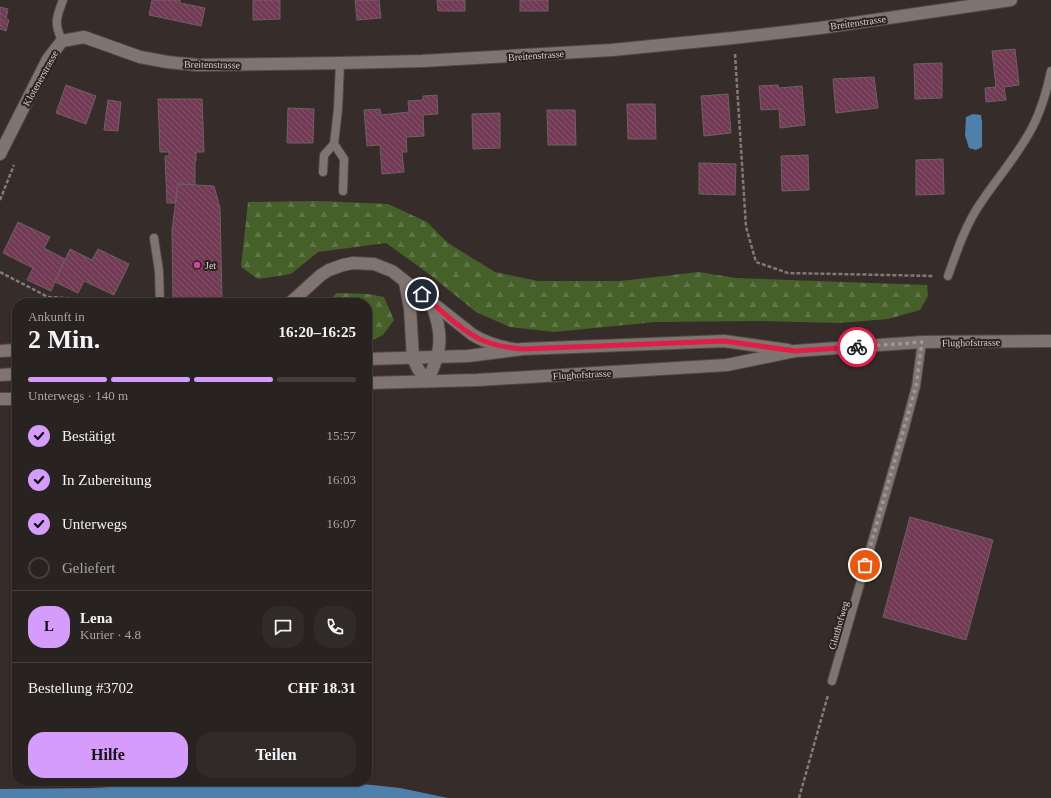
<!DOCTYPE html>
<html lang="de">
<meta charset="utf-8">
<style>
:root{--surface:#282220;--page:#302a29;--text:#f1f3f6;--muted:#a5a4a5;--line:#443f3e;--accent:#d59cfb}
body{margin:0;font-family:"Times New Roman",serif;background:var(--page);color:var(--text);height:100vh;display:flex;flex-direction:column;font-size:15px;white-space:nowrap}
*{box-sizing:border-box;margin:0}
p{font-size:13px;color:var(--muted)}
.icon{flex:none;width:22px;height:22px;fill:none;stroke:currentColor;stroke-width:2;stroke-linecap:round;stroke-linejoin:round}
.map{position:relative;flex:1;overflow:hidden}
.panel{position:absolute;left:12px;top:298px;width:360px;height:488px;display:flex;flex-direction:column;background:var(--surface);border-radius:16px;box-shadow:0 1px 3px #0004,0 0 0 1px var(--line)}
.panel>*{flex:none}
.pin{position:absolute;display:grid;place-items:center;width:34px;height:34px;color:#fff;margin:-17px;border:2px solid #fff;border-radius:50%;box-shadow:0 1px 4px #0007}
.courier{position:absolute;display:grid;place-items:center;width:40px;height:40px;margin:-20px;border:3px solid #e11d48;border-radius:50%;background:#fff;color:#222;box-shadow:0 1px 5px #0007}
.head em{font-style:normal;font-weight:700}
.head div{display:flex;flex-direction:column-reverse}
.head{display:flex;align-items:center;justify-content:space-between;height:68px;padding:0 16px}
h1{font-size:26px;font-weight:700;line-height:30px}
.bar{display:grid;grid-template-columns:repeat(4,1fr);gap:6px 4px;align-content:center;height:48px;padding:0 16px}
.bar i{height:5px;border-radius:3px;background:var(--line)}
.bar .active{background:var(--accent)}
.bar p{grid-column:span 4}
.line{display:flex;align-items:center;gap:10px;padding:0 16px;border-top:1px solid var(--line)}
.line div{flex:1}
.round{display:grid;place-items:center;flex:none;width:42px;height:42px;border-radius:16px;background:var(--page)}
ol{padding:0 16px;list-style:none}
li{display:flex;align-items:center;gap:12px;height:44px}
li p{margin-inline-start:auto}
li .icon{padding:4px;border-radius:50%;background:var(--accent);color:#111;stroke-width:4}
li:last-child{color:var(--muted)}
li i{width:22px;height:22px;border:2px solid var(--line);border-radius:50%}
.primary-button{display:flex;gap:8px;margin-top:auto;padding:8px 16px}
.primary-button a{flex:1;height:46px;border-radius:16px;background:var(--accent);color:#111;font-size:16px;font-weight:700;line-height:46px;text-align:center}
.primary-button a+a{background:var(--page);color:var(--text)}
.map>svg:first-child{display:block}
.forest{fill:url(#forest-firs)}
.water{fill:#4f7fab}
.building{fill:url(#building-back-hatch);stroke:#6c6165}
.lines{fill:none;stroke-linecap:round;stroke-linejoin:round}
.lane-casing{stroke:#524947;stroke-width:10}
.street-casing{stroke:#524947;stroke-width:14}
.secondary-casing{stroke:#524947;stroke-width:14}
.path{stroke:#827a78;stroke-width:2.5;stroke-dasharray:4 2;stroke-linecap:butt}
.lane{stroke:#7f7470;stroke-width:8}
.street{stroke:#7f7470;stroke-width:12}
.secondary{stroke:#7f7470;stroke-width:12}
.done{stroke:#9e9795;stroke-width:4;stroke-dasharray:0 7.2}
.route{stroke:#e11d48;stroke-width:5}
.hotel-dot{fill:#d1479c;stroke:#2c2320;stroke-width:1.5}
.labels{text-anchor:middle;stroke-width:4;stroke-linejoin:round;paint-order:stroke}
.street-label{font-size:10px;fill:#d6d0ce;stroke:#2c2320}
.poi-label{font-size:10px;fill:#d6d0ce;stroke:#2c2320;text-anchor:start}
</style>
<div class="map">
<svg width="1051" height="798" viewBox="0 0 1051 798">
<defs>
<pattern id="forest-firs" width="22" height="20" patternUnits="userSpaceOnUse"><rect width="22" height="20" fill="#46602a"/><path d="M5 1l3.5 6h-7zM16 11l3.5 6h-7z" fill="#607648"/></pattern>
<pattern id="building-back-hatch" width="6" height="6" patternUnits="userSpaceOnUse"><rect width="6" height="6" fill="#723a54"/><path d="M-1 5l2 2M0 0l6 6M5-1l2 2" fill="none" stroke="#85556b"/></pattern>
</defs>
<rect width="100%" height="100%" fill="#362d2a"/>
<g class="forest">
<polygon points="317,201 388,204 427,222 448,243 495,272 538,281 620,281 699,272 736,278 927,285 928,296 920,310 888,319 839,323 759,321 655,322 554,332 510,327 476,312 429,274 386,243 318,252 291,274 258,279 241,267 248,202"/>
<polygon points="337,293 368,294 384,297 394,320 383,335 367,343 367,303 326,303"/>
</g>
<g class="water">
<polygon points="973,114 981,115 982,122 982,147 976,150 969,148 965,135 966,117"/>
<polygon points="213,781 334,781 400,788 448,798 0,798 0,789 92,788"/>
</g>
<g class="building">
<polygon points="152,0 180,0 180,3 205,8 201,26 149,15"/>
<polygon points="253,0 280,0 280,19 253,20"/>
<polygon points="355,0 379,0 381,18 357,20"/>
<polygon points="437,0 465,0 465,11 438,11"/>
<rect x="520" y="0" width="28" height="11"/>
<polygon points="0,7 8,9 6,19 9,20 6,31 0,29"/>
<polygon points="1015,49 1019,85 1004,87 1006,100 986,102 985,88 996,87 992,51"/>
<polygon points="942,63 942,98 915,99 914,64"/>
<polygon points="874,77 878,108 836,113 833,79"/>
<polygon points="66,85 96,96 86,124 56,113"/>
<polygon points="778,85 779,88 802,86 805,125 780,128 779,109 761,110 759,86"/>
<polygon points="728,94 731,133 704,136 701,96"/>
<polygon points="437,95 438,114 423,115 424,136 406,137 407,152 402,152 404,172 382,174 380,145 367,146 364,110 380,109 381,115 409,112 408,101 423,100 423,96"/>
<polygon points="158,99 202,99 204,152 196,152 196,161 195,161 195,185 178,184 175,203 167,203 165,156 169,156 169,152 160,152"/>
<polygon points="108,100 121,102 118,131 104,130"/>
<polygon points="627,104 655,104 656,139 628,139"/>
<polygon points="288,108 314,109 313,143 287,143"/>
<polygon points="547,110 575,110 576,145 548,145"/>
<polygon points="500,113 500,148 473,149 472,114"/>
<polygon points="808,155 809,190 782,191 781,156"/>
<polygon points="943,159 944,194 916,195 916,160"/>
<polygon points="699,163 736,164 735,195 699,194"/>
<polygon points="178,184 214,186 220,208 222,300 210,303 173,303 172,230"/>
<polygon points="18,222 50,237 44,248 65,259 51,291 27,280 33,268 3,253"/>
<polygon points="70,249 92,260 98,249 129,264 114,295 84,281 78,293 55,282"/>
<polygon points="910,517 993,540 966,640 883,617"/>
</g>
<g class="lines">
<defs>
<g id="lane">
<path d="M62,41C54,23 56,18 63,0"/>
<polyline points="334,144 344,159 343,191"/>
<polyline points="323,172 324,155 334,144 338,109 340,63"/>
<polyline points="154,238 159,271 160,303"/>
<path d="M948,276C957,251 965,226 980,204C997,178 1019,154 1033,126C1042,108 1047,90 1051,71"/>
<polyline points="832,681 904,431 916,386 922,342"/>
</g>
<g id="street">
<polyline points="0,154 48,59 62,41 84,37 140,57 167,62 197,65 340,63 422,61 612,50 733,38 820,28 1011,0"/>
<path d="M405,282L410,308L413,358L418,369L427,381C443,351 443,333 431,302"/>
<path d="M290,303L321,275L329,270L343,265L353,263L374,264L392,271L473,335C485,342 500,347 514,349"/>
<polyline points="0,351 17,350"/>
</g>
<g id="secondary">
<polyline points="367,359 468,356 523,349 724,341 788,350"/>
<polyline points="0,375 17,374"/>
<polyline points="367,383 477,380 727,365 795,351 922,342 1051,341"/>
<polyline points="0,399 17,399"/>
</g>
</defs>
<use href="#lane" class="lane-casing"/>
<use href="#street" class="street-casing"/>
<use href="#secondary" class="secondary-casing"/>
<g class="path">
<polyline points="735,54 746,227 756,262 788,273 934,276"/>
<polyline points="0,200 14,165"/>
<polyline points="0,272 48,297 128,302 145,302"/>
<polyline points="799,798 828,695"/>
</g>
<use href="#lane" class="lane"/>
<use href="#street" class="street"/>
<use href="#secondary" class="secondary"/>
</g>
<g class="lines">
<polyline class="done" points="857,347 922,342 916,386 865,565"/>
<path class="route" d="M422,294C439,309 464,333 484,341C497,346 510,348 523,349L724,341L795,351L857,347"/>
</g>
<circle class="hotel-dot" cx="197" cy="265" r="4"/>
<g class="labels">
<g class="street-label">
<text transform="translate(858 22) rotate(-8)" y="4">Breitenstrasse</text>
<text transform="translate(536 55) rotate(-4)" y="4">Breitenstrasse</text>
<text transform="translate(212 64) rotate(1)" y="4">Breitenstrasse</text>
<text transform="translate(40 78) rotate(-61)" y="4">Klotenerstrasse</text>
<text transform="translate(971 342) rotate(-1)" y="4">Flughofstrasse</text>
<text transform="translate(582 374) rotate(-3)" y="4">Flughofstrasse</text>
<text transform="translate(838 625) rotate(-74)" y="4">Glatthofweg</text>
</g>
<g class="poi-label">
<text x="205" y="269">Jet</text>
</g>
</g>
</svg>
<div class="pin" style="left:865px;top:565px;background:#ea580c"><svg class="icon" aria-label="bag" viewBox="0 0 24 24"><path d="M5 8h14l-1 12H6zM9 8a3 3 0 0 1 6 0"/></svg></div>
<div class="pin" style="left:422px;top:294px;background:#1f2937"><svg class="icon" aria-label="home" viewBox="0 0 24 24"><path d="M3 11l9-7 9 7M6 9v11h12V9"/></svg></div>
<div class="courier" style="left:857px;top:347px"><svg class="icon" aria-label="bike" viewBox="0 0 24 24"><circle cx="6" cy="16" r="4"/><circle cx="18" cy="16" r="4"/><path d="M6 16l4-8h5l3 8M10 8l3 8H6M13 5h3"/></svg></div>
<section class="panel">
<div class="head"><div><h1>2 Min.</h1><p>Ankunft in</p></div><em>16:20–16:25</em></div>
<div class="bar"><i class="active"></i><i class="active"></i><i class="active"></i><i></i><p>Unterwegs · 140 m</p></div>
<ol>
<li><svg class="icon" aria-label="check" viewBox="0 0 24 24"><path d="M5 12l5 5 9-10"/></svg>Bestätigt<p>15:57</p></li>
<li><svg class="icon" aria-label="check" viewBox="0 0 24 24"><path d="M5 12l5 5 9-10"/></svg>In Zubereitung<p>16:03</p></li>
<li><svg class="icon" aria-label="check" viewBox="0 0 24 24"><path d="M5 12l5 5 9-10"/></svg>Unterwegs<p>16:07</p></li>
<li><i></i>Geliefert</li>
</ol>
<div class="line" style="height:72px"><b class="round" style="background:var(--accent);color:#111">L</b><div><b>Lena</b><p>Kurier · 4.8</p></div><a class="round"><svg class="icon" aria-label="chat" viewBox="0 0 24 24"><path d="M4 5h16v11H9l-5 4z"/></svg></a><a class="round"><svg class="icon" aria-label="phone" viewBox="0 0 24 24"><path d="M5 4h4l2 5-3 2q2 4 5 5l2-3 5 2v4C11 20 4 13 5 4z"/></svg></a></div>
<div class="line" style="height:52px"><div>Bestellung #3702</div><b>CHF 18.31</b></div>
<div class="primary-button"><a>Hilfe</a><a>Teilen</a></div>
</section>
</div>
